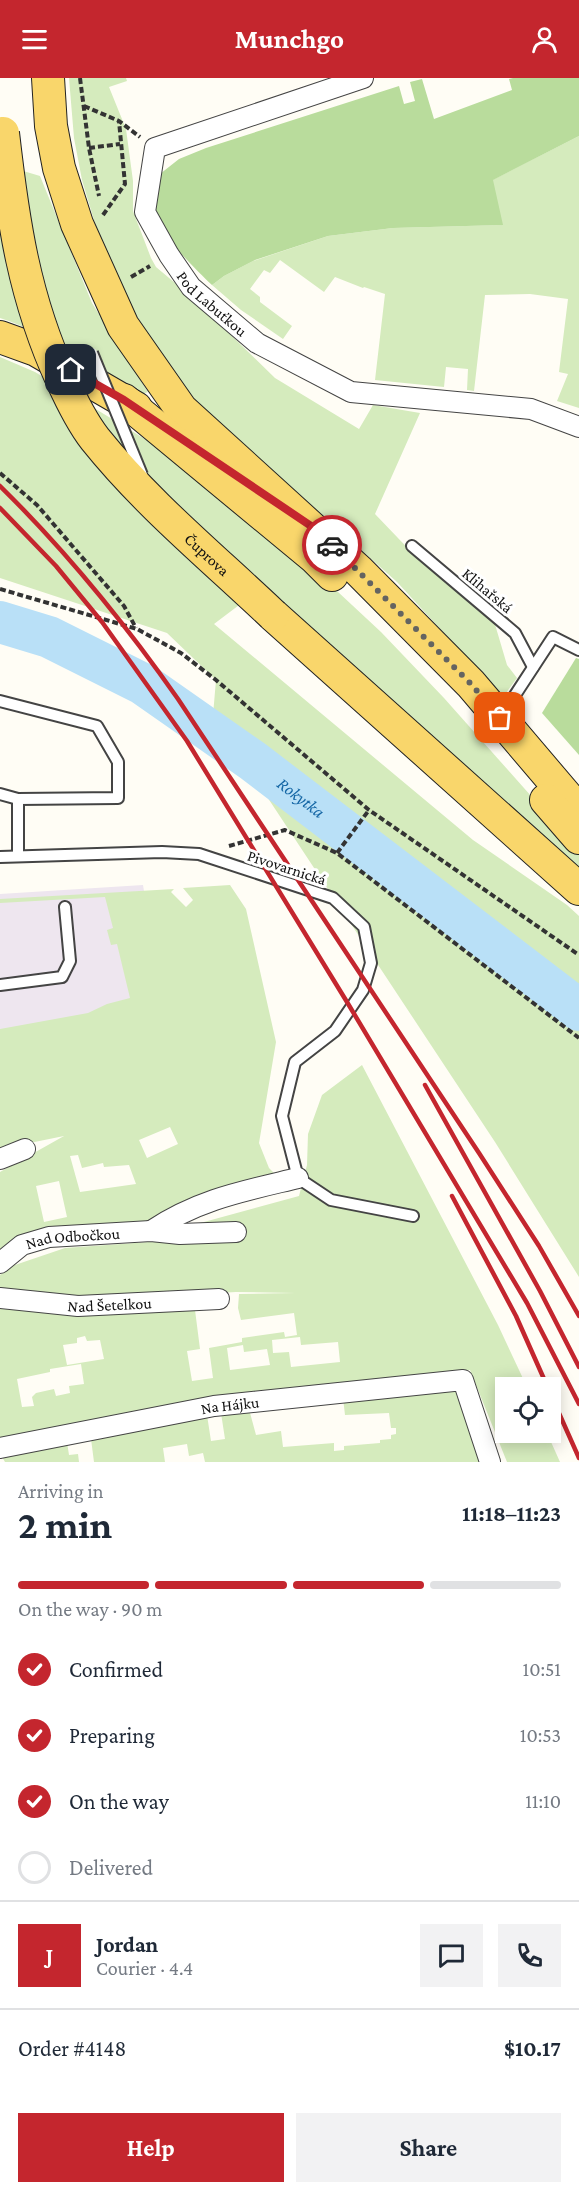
<!DOCTYPE html>
<meta charset="utf-8">
<style>
:root{--surface:#fff;--page:#f2f2f3;--text:#1f2937;--muted:#747a83;--line:#e0e1e3;--accent:#c4262e}
body{margin:0;font-family:"Crimson Pro",serif;background:var(--page);color:var(--text);height:100vh;display:flex;flex-direction:column;font-size:22px;white-space:nowrap}
*{box-sizing:border-box;margin:0}
p{font-size:20px;color:var(--muted)}
.icon{flex:none;width:33px;height:33px;fill:none;stroke:currentColor;stroke-width:2;stroke-linecap:round;stroke-linejoin:round}
.map{position:relative;height:1384px;overflow:hidden}
.details{display:flex;flex-direction:column;background:var(--surface);flex:1}
.details>*{flex:none}
.tools{position:absolute;left:495px;top:1299px;display:grid;gap:12px}
.tools a{display:grid;place-items:center;width:66px;height:66px;border-radius:0px;background:var(--surface);box-shadow:0 3px 15px #0003;font-size:30px}
.pin{position:absolute;display:grid;place-items:center;width:51px;height:51px;color:#fff;margin:-26px;border-radius:12px;box-shadow:0 3px 9px #0006}
.courier{position:absolute;display:grid;place-items:center;width:60px;height:60px;margin:-30px;border:4px solid #c4262e;border-radius:50%;background:#fff;color:#222;box-shadow:0 2px 8px #0007}
.headline em{font-style:normal;font-weight:700}
.headline div{display:flex;flex-direction:column-reverse}
.headline{display:flex;align-items:center;justify-content:space-between;height:102px;padding:0 18px}
h1{font-size:39px;font-weight:700;line-height:45px}
.bar{display:grid;grid-template-columns:repeat(4,1fr);gap:9px 6px;align-content:center;height:72px;padding:0 18px}
.bar i{height:8px;border-radius:4px;background:var(--line)}
.bar .current{background:var(--accent)}
.bar p{grid-column:span 4}
.line{display:flex;align-items:center;gap:15px;padding:0 18px;border-top:2px solid var(--line)}
.line div{flex:1}
.round{display:grid;place-items:center;flex:none;width:63px;height:63px;border-radius:0px;background:var(--page)}
ol{padding:0 18px;list-style:none}
li{display:flex;align-items:center;gap:18px;height:66px}
li p{margin-inline-start:auto}
li .icon{padding:6px;border-radius:50%;background:var(--accent);color:#fff;stroke-width:4}
li:last-child{color:var(--muted)}
li i{width:33px;height:33px;border:3px solid var(--line);border-radius:50%}
.cta{display:flex;gap:12px;margin-top:auto;padding:12px 18px}
.cta a{flex:1;height:69px;border-radius:0px;background:var(--accent);color:#fff;font-size:24px;font-weight:700;line-height:69px;text-align:center}
.cta a+a{background:var(--page);color:var(--text)}
header{display:flex;justify-content:space-between;align-items:center;height:78px;padding:0 18px;background:var(--accent);color:#fff;font-size:27px;font-weight:700}
.map>svg:first-child{display:block}
.industrial{fill:#eee6ef}
.green{fill:#d5ebbd;fill-rule:evenodd}
.forest{fill:#b9dc9c}
.lines{fill:none;stroke-linecap:round;stroke-linejoin:round}
.river{stroke:#b9e0f7;stroke-width:42}
.lane-casing{stroke:#444;stroke-width:14}
.street-casing{stroke:#444;stroke-width:22}
.primary-casing{stroke:#222;stroke-width:34}
.path{stroke:#333;stroke-width:4;stroke-dasharray:6 3;stroke-linecap:butt}
.lane{stroke:#fff;stroke-width:10}
.street{stroke:#fff;stroke-width:20}
.primary{stroke:#f9d66b;stroke-width:32}
.rail{stroke:#c4262e;stroke-width:4.5}
.lane-bridge-casing{stroke:#444;stroke-width:14;stroke-linecap:butt}
.primary-bridge-casing{stroke:#222;stroke-width:34;stroke-linecap:butt}
.lane-bridge{stroke:#fff;stroke-width:10}
.primary-bridge{stroke:#f9d66b;stroke-width:32}
.done{stroke:#646461;stroke-width:6;stroke-dasharray:0 10.8}
.route{stroke:#c4262e;stroke-width:8}
.labels{text-anchor:middle;stroke-width:6;stroke-linejoin:round;paint-order:stroke}
.street-label{font-size:16px;fill:#111;stroke:#fff}
.water-label{font-size:18px;font-style:italic;fill:#1768a6;stroke:#fff}
</style>
<header><svg class="icon" aria-label="menu" viewBox="0 0 24 24"><path d="M4 6h16M4 12h16M4 18h16"/></svg>Munchgo<svg class="icon" aria-label="person" viewBox="0 0 24 24"><circle cx="12" cy="8" r="4"/><path d="M4 21q1-7 8-7t8 7"/></svg></header>
<div class="map">
<svg width="579" height="1384" viewBox="0 0 579 1384">
<rect width="100%" height="100%" fill="#fffdf5"/>
<polygon class="industrial" points="143,807 163,928 0,958 0,816"/>
<g class="green">
<polygon points="69,0 126,0 127,3 109,9 126,51 133,103 133,133 151,180 156,189 193,220 275,300 359,351 373,327 420,335 375,436 420,483 494,543 507,587 517,600 506,615 500,616 397,504 193,322 164,281 129,226 102,169 82,102 74,60"/>
<polygon points="579,58 579,330 557,323 568,296 559,294 568,221 530,216 485,217 474,313 467,312 468,291 446,289 444,309 375,302 385,216 364,209 363,210 335,199 324,214 280,182 270,195 264,192 250,211 260,219 260,224 292,248 283,261 241,232 212,207 224,198 253,183 328,158 393,150 502,147 492,102"/>
<path d="M0,86L40,98L92,225L148,314L143,316C97,289 51,257 0,240Z"/>
<polygon points="0,279 35,294 181,383 323,500 381,554 444,620 579,772 579,795 263,509 214,546 473,762 567,827 579,838 579,1199 495,1064 213,637 216,602 167,555 0,500"/>
<path d="M230,807L246,831L276,964L259,1065L269,1090L274,1095L276,1102L148,1146L0,1180V1094L64,1058L0,1071V951L88,935L107,926L130,920L117,866L111,867L107,852L113,850L105,819L0,825V821L174,811L171,814L186,829L193,822L183,810ZM170,1049L178,1066L147,1080L139,1062ZM78,1077L82,1090L103,1085L104,1089L129,1087L136,1106L80,1114L70,1078ZM59,1103L67,1139L44,1144L36,1108Z"/>
<path d="M362,987L498,1247L527,1309L506,1310V1354L547,1355L560,1384H507L470,1292L276,1311L214,1319L0,1360V1229H205L195,1232L200,1271L187,1273L192,1303L213,1300L209,1270L242,1264V1260L284,1254L285,1259L297,1257L294,1235L241,1242L238,1230L239,1216L296,1215L236,1214L68,1223L0,1213V1197L12,1188L65,1170L149,1164L167,1149L182,1150L299,1118L307,1087L308,1056L322,1017ZM85,1258L87,1263L100,1262L104,1281L67,1287L63,1267L77,1265V1260ZM300,1259L301,1267L338,1264L340,1284L291,1289L289,1274L273,1275L272,1262ZM243,1267L244,1274L267,1271L270,1287L230,1292L227,1270ZM81,1286L84,1306L69,1308L70,1315L56,1318L54,1311L36,1315L32,1319L34,1328L22,1329L17,1301L50,1294V1291Z"/>
<polygon points="460,1311 488,1384 205,1384 203,1375 189,1378 187,1366 163,1370 165,1384 94,1384 91,1361 67,1364 69,1377 78,1376 79,1384 5,1384 1,1377 93,1356 207,1337 211,1363 225,1361 221,1335 249,1331 256,1357 281,1353 283,1369 334,1365 334,1373 344,1372 344,1368 380,1365 380,1362 391,1361 391,1357 396,1356 396,1350 391,1350 389,1335 345,1337 343,1320"/>
</g>
<g class="forest">
<path d="M513,0H579V58L493,102L503,147L393,150L328,158L255,182L224,198L212,207C197,193 164,160 157,142C152,128 158,110 160,96L179,81L206,70L399,8L404,26L415,23L410,4L422,1L434,41L512,12L509,1Z"/>
<polygon points="576,580 579,581 579,677 542,635"/>
</g>
<g class="lines">
<path class="river" id="s1" d="M0,544L49,559L143,606L253,683L579,932"/>
<defs>
<g id="lane">
<polyline points="412,468 515,555 533,589"/>
<polyline points="0,623 97,648 118,684 118,720 18,721 0,716"/>
<polyline points="502,637 553,559 579,572"/>
<polyline points="18,721 18,777"/>
<polyline points="0,779 162,774 199,776 333,820 364,849 371,885 363,912 335,953 295,984 282,1038 298,1100 331,1122 413,1138"/>
<polyline points="0,907 62,899 70,883 65,829"/>
</g>
<g id="street">
<path id="s2" d="M363,0L155,70L145,134L169,177L191,209L257,265L351,314L531,331L579,349"/>
<polyline points="0,1081 25,1071"/>
<path d="M151,1153C199,1121 244,1113 298,1100"/>
<path id="s3" d="M0,1185L22,1167L49,1159L151,1153L180,1156L236,1154"/>
<path id="s4" d="M0,1220L78,1228L219,1221"/>
<path id="s5" d="M0,1370L214,1328L463,1302L490,1384"/>
</g>
<g id="primary">
<polyline points="48,0 51,48 59,90 77,146 123,248 181,331 358,492 471,606 579,733"/>
<polyline points="0,259 36,272 136,330"/>
<polyline points="124,322 315,480 332,497"/>
<polyline points="273,537 579,811"/>
<polyline points="546,722 579,760"/>
</g>
</defs>
<use href="#lane" class="lane-casing"/>
<use href="#street" class="street-casing"/>
<use href="#primary" class="primary-casing"/>
<g class="path">
<polyline points="80,0 89,70 99,118"/>
<polyline points="84,28 119,43 140,59"/>
<polyline points="89,70 120,66"/>
<polyline points="103,137 125,106 119,43"/>
<polyline points="131,199 150,188"/>
<polyline points="0,395 37,427 124,528 136,550"/>
<polyline points="0,511 137,551 181,575 216,602 369,732 579,877"/>
<polyline points="229,768 285,752 337,775 579,960"/>
<polyline points="337,775 369,732"/>
</g>
<use href="#lane" class="lane"/>
<use href="#street" class="street"/>
<use href="#primary" class="primary"/>
<g class="rail">
<path d="M0,408C66,473 124,544 178,621L479,1075L539,1168L579,1238"/>
<polyline points="0,430 56,488 102,544 187,663 347,924 527,1225 579,1326"/>
<polyline points="425,1007 540,1213 579,1289"/>
<polyline points="452,1118 516,1238 548,1310"/>
<polyline points="550,1315 579,1380"/>
</g>
<defs>
<polyline id="lane-bridge" points="92,275 142,397"/>
<g id="primary-bridge">
<path id="s6" d="M3,55C13,143 24,220 62,302C71,322 81,343 95,361C147,426 213,480 273,537"/>
</g>
</defs>
<use href="#lane-bridge" class="lane-bridge-casing"/>
<use href="#primary-bridge" class="primary-bridge-casing"/>
<use href="#lane-bridge" class="lane-bridge"/>
<use href="#primary-bridge" class="primary-bridge"/>
</g>
<g class="lines">
<polyline class="done" points="332,467 471,606 500,640"/>
<polyline class="route" points="71,292 124,322 314,450 332,467"/>
</g>
<g class="labels">
<g class="street-label">
<text dy="6" stroke="none"><textPath href="#s2" startOffset="399">Pod Labuťkou</textPath></text>
<text dy="6" stroke="none"><textPath href="#s6" startOffset="484">Čuprova</textPath></text>
<text transform="translate(488 512) rotate(40)" y="6">Klihařská</text>
<text transform="translate(287 789) rotate(18)" y="6">Pivovarnická</text>
<text dy="6" stroke="none"><textPath href="#s3" startOffset="80">Nad Odbočkou</textPath></text>
<text dy="6" stroke="none"><textPath href="#s4" startOffset="110">Nad Šetelkou</textPath></text>
<text dy="6" stroke="none"><textPath href="#s5" startOffset="234">Na Hájku</textPath></text>
</g>
<g class="water-label">
<text dy="6" stroke="none"><textPath href="#s1" startOffset="351">Rokytka</textPath></text>
</g>
</g>
</svg>
<div class="tools">
<a><svg class="icon" aria-label="locate" viewBox="0 0 24 24"><circle cx="12" cy="12" r="6"/><path d="M12 2v4M12 18v4M2 12h4M18 12h4"/></svg></a>
</div>
<div class="pin" style="left:500px;top:640px;background:#ea580c"><svg class="icon" aria-label="bag" viewBox="0 0 24 24"><path d="M5 8h14l-1 12H6zM9 8a3 3 0 0 1 6 0"/></svg></div>
<div class="pin" style="left:71px;top:292px;background:#1f2937"><svg class="icon" aria-label="home" viewBox="0 0 24 24"><path d="M3 11l9-7 9 7M6 9v11h12V9"/></svg></div>
<div class="courier" style="left:332px;top:467px"><svg class="icon" aria-label="car" viewBox="0 0 24 24"><path d="M5 17H2v-5l4-1 3-4h7l3 4 3 1v5h-3M9 17h6M6 11h13"/><circle cx="7" cy="17" r="2"/><circle cx="17" cy="17" r="2"/></svg></div>
</div>
<section class="details">
<div class="headline"><div><h1>2 min</h1><p>Arriving in</p></div><em>11:18–11:23</em></div>
<div class="bar"><i class="current"></i><i class="current"></i><i class="current"></i><i></i><p>On the way · 90 m</p></div>
<ol>
<li><svg class="icon" aria-label="check" viewBox="0 0 24 24"><path d="M5 12l5 5 9-10"/></svg>Confirmed<p>10:51</p></li>
<li><svg class="icon" aria-label="check" viewBox="0 0 24 24"><path d="M5 12l5 5 9-10"/></svg>Preparing<p>10:53</p></li>
<li><svg class="icon" aria-label="check" viewBox="0 0 24 24"><path d="M5 12l5 5 9-10"/></svg>On the way<p>11:10</p></li>
<li><i></i>Delivered</li>
</ol>
<div class="line" style="height:108px"><b class="round" style="background:var(--accent);color:#fff">J</b><div><b>Jordan</b><p>Courier · 4.4</p></div><a class="round"><svg class="icon" aria-label="chat" viewBox="0 0 24 24"><path d="M4 5h16v11H9l-5 4z"/></svg></a><a class="round"><svg class="icon" aria-label="phone" viewBox="0 0 24 24"><path d="M5 4h4l2 5-3 2q2 4 5 5l2-3 5 2v4C11 20 4 13 5 4z"/></svg></a></div>
<div class="line" style="height:78px"><div>Order #4148</div><b>$10.17</b></div>
<div class="cta"><a>Help</a><a>Share</a></div>
</section>
